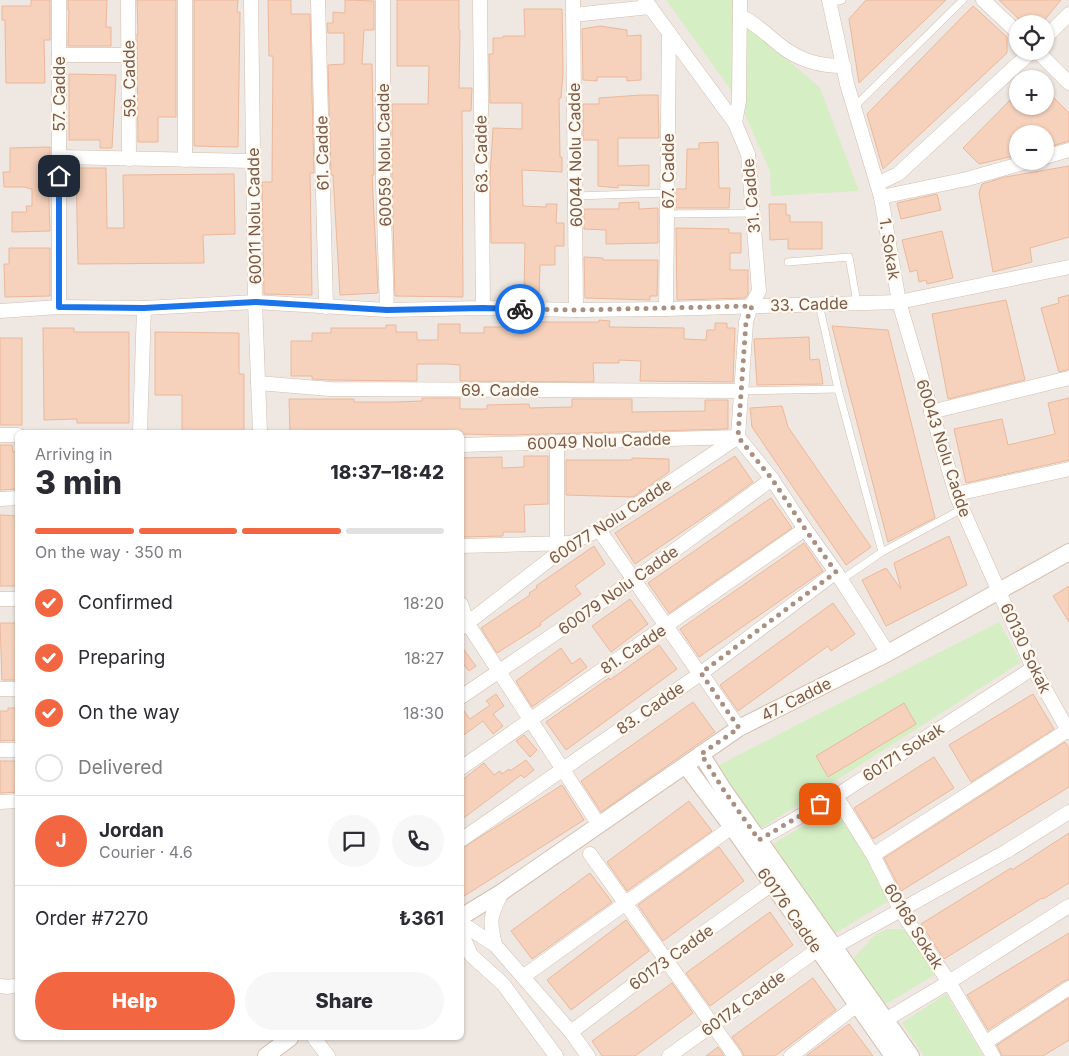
<!DOCTYPE html>
<meta charset="utf-8">
<style>
:root{--surface:#fff;--page:#f7f7f7;--text:#2b2b33;--muted:#7c7c81;--line:#e1e1e2;--accent:#f36642}
body{margin:0;font-family:Inter,sans-serif;background:var(--page);color:var(--text);height:100vh;display:flex;flex-direction:column;font-size:19px;white-space:nowrap}
*{box-sizing:border-box;margin:0}
p{font-size:16px;color:var(--muted)}
.icon{flex:none;width:28px;height:28px;fill:none;stroke:currentColor;stroke-width:2;stroke-linecap:round;stroke-linejoin:round}
.map{position:relative;flex:1;overflow:hidden}
.details{position:absolute;left:15px;top:430px;width:449px;height:610px;display:flex;flex-direction:column;background:var(--surface);border-radius:8px;box-shadow:0 1px 4px #0004}
.details>*{flex:none}
.buttons{position:absolute;left:1009px;top:15px;display:grid;gap:10px}
.buttons a{display:grid;place-items:center;width:45px;height:45px;border-radius:50%;background:var(--surface);box-shadow:0 1px 4px #0004;font-size:25px}
.pin{position:absolute;display:grid;place-items:center;width:42px;height:42px;color:#fff;margin:-21px;border-radius:10px;box-shadow:0 2px 8px #0006}
.courier{position:absolute;display:grid;place-items:center;width:50px;height:50px;margin:-25px;border:4px solid #1a73e8;border-radius:50%;background:#fff;color:#222;box-shadow:0 1px 6px #0007}
.overview em{font-style:normal;font-weight:800}
.overview div{display:flex;flex-direction:column-reverse}
.overview{display:flex;align-items:center;justify-content:space-between;height:85px;padding:0 20px}
h1{font-size:32px;font-weight:800;line-height:38px}
.bar{display:grid;grid-template-columns:repeat(4,1fr);gap:8px 5px;align-content:center;height:60px;padding:0 20px}
.bar i{height:6px;border-radius:4px;background:var(--line)}
.bar .active{background:var(--accent)}
.bar p{grid-column:span 4}
.line{display:flex;align-items:center;gap:12px;padding:0 20px;border-top:1px solid var(--line)}
.line div{flex:1}
.round{display:grid;place-items:center;flex:none;width:52px;height:52px;border-radius:26px;background:var(--page)}
ol{padding:0 20px;list-style:none}
li{display:flex;align-items:center;gap:15px;height:55px}
li p{margin-inline-start:auto}
li .icon{padding:5px;border-radius:50%;background:var(--accent);color:#fff;stroke-width:4}
li:last-child{color:var(--muted)}
li i{width:28px;height:28px;border:2px solid var(--line);border-radius:50%}
.button{display:flex;gap:10px;margin-top:auto;padding:10px 20px}
.button a{flex:1;height:58px;border-radius:30px;background:var(--accent);color:#fff;font-size:20px;font-weight:800;line-height:58px;text-align:center}
.button a+a{background:var(--page);color:var(--text)}
.map>svg:first-child{display:block}
.industrial{fill:#efe7e1;fill-rule:evenodd}
.green{fill:#d6eec4}
.building{fill:#f6d2bc;stroke:#ebb89b}
.lines{fill:none;stroke-linecap:round;stroke-linejoin:round}
.service-casing{stroke:#d4beae;stroke-width:8}
.minor-casing{stroke:#d4beae;stroke-width:15}
.tertiary-casing{stroke:#d4beae;stroke-width:18}
.service{stroke:#fff;stroke-width:7}
.minor{stroke:#fff;stroke-width:14}
.tertiary{stroke:#fff;stroke-width:16}
.done{stroke:#aa9080;stroke-width:5;stroke-dasharray:0 9}
.route{stroke:#1a73e8;stroke-width:6}
.labels{text-anchor:middle;stroke-width:4.5;stroke-linejoin:round;paint-order:stroke}
.street-label{font-size:16px;fill:#7c5a48;stroke:#fff9f0}
</style>
<div class="map">
<svg width="1069" height="1056" viewBox="0 0 1069 1056">
<rect width="100%" height="100%" fill="#fef5e8"/>
<path class="industrial" d="M0,0H1069V1056H0ZM1018,24H1045V51H1018ZM1018,79H1045V106H1018ZM1018,134H1045V161H1018ZM18,432H461V1038H18Z"/>
<g class="green">
<polygon points="666,0 734,0 753,29 820,88 859,191 771,196 770,171 739,101"/>
<polygon points="999,622 1021,662 760,829 717,766"/>
<polygon points="836,806 892,899 832,935 773,844"/>
<polygon points="887,929 907,929 936,974 884,1005 851,961 876,934"/>
<polygon points="946,994 983,1056 924,1056 902,1023"/>
</g>
<g class="building">
<polygon points="31,0 50,0 50,40 44,40 45,83 6,83 5,20 2,20 2,6 31,6"/>
<polygon points="68,0 107,0 106,27 111,27 111,46 68,46 69,10 68,10"/>
<polygon points="137,0 176,0 176,117 158,117 158,142 138,142 137,34 138,34"/>
<polygon points="194,0 238,0 237,12 240,12 238,147 194,146"/>
<polygon points="268,0 291,0 291,14 310,14 314,173 310,173 312,295 264,294 262,182 272,182 273,56 269,56"/>
<polygon points="345,0 374,1 374,30 364,30 362,64 372,64 374,175 372,175 378,293 340,295 333,175 331,175 328,65 344,64 344,33 328,33 327,23 333,23 333,12 345,13"/>
<polygon points="397,0 459,0 459,30 460,30 459,88 472,88 471,111 462,111 463,297 395,296 392,182 392,104 428,104 429,66 397,66"/>
<polygon points="866,0 946,0 859,83 849,19"/>
<polygon points="999,0 1061,0 1041,24 1024,24"/>
<polygon points="973,6 1007,37 1007,53 883,169 867,114"/>
<polygon points="524,9 562,9 563,73 561,98 559,98 560,157 562,157 562,172 522,170 523,206 546,207 546,204 557,204 556,223 564,223 564,246 555,246 555,265 540,265 539,296 534,300 524,292 525,243 491,243 490,176 493,128 522,129 522,103 490,103 489,54 493,54 493,38 503,38 503,36 525,36"/>
<polygon points="600,26 627,30 627,36 641,35 641,80 627,81 627,77 597,77 597,81 583,80 582,29"/>
<polygon points="69,74 116,75 112,148 100,148 100,140 69,140"/>
<polygon points="1045,89 1069,113 1069,141 1045,148 1045,134 1018,134 1018,155 979,164 963,148 1018,92 1018,106 1045,106"/>
<polygon points="641,95 658,95 659,138 618,138 618,166 649,165 649,186 618,185 618,188 598,186 598,140 583,140 583,104 599,104 599,98"/>
<polygon points="718,142 719,188 730,188 729,208 676,208 676,189 686,189 687,149 699,149 699,143"/>
<polygon points="50,147 50,170 48,170 50,231 12,232 12,212 27,212 26,206 32,206 32,189 24,187 4,187 3,172 10,172 10,148"/>
<polygon points="1069,166 1069,237 1030,248 1032,262 993,272 979,193 982,184 1005,177"/>
<polygon points="76,168 106,168 107,228 124,228 123,175 234,174 235,234 203,235 204,263 78,264"/>
<polygon points="937,194 941,210 901,219 897,203"/>
<polygon points="639,202 639,209 658,208 658,243 606,244 606,230 584,229 584,209 619,209 619,203"/>
<polygon points="769,204 786,204 786,215 790,215 790,222 822,222 822,249 788,249 788,239 770,240"/>
<polygon points="676,228 729,229 729,233 741,233 741,253 730,253 730,270 748,270 748,294 745,298 677,300"/>
<polygon points="942,231 953,278 927,284 926,280 919,282 917,270 910,272 902,240"/>
<polygon points="9,248 50,248 50,296 5,297 4,264 9,264"/>
<polygon points="584,257 603,258 603,260 658,260 657,296 650,296 650,300 585,298"/>
<polygon points="1069,295 1069,369 1059,372 1041,308 1059,303 1058,298"/>
<polygon points="1006,300 1025,380 948,399 932,314"/>
<polygon points="599,320 610,321 609,327 684,328 684,339 706,340 707,330 715,330 715,323 727,323 727,328 735,328 733,382 640,381 641,361 619,360 619,363 593,363 594,382 460,381 460,365 448,364 417,364 417,381 330,380 312,379 312,376 291,376 291,341 312,341 312,333 331,333 331,328 386,328 386,325 396,325 396,332 417,332 417,340 438,340 438,324 460,324 460,333 484,333 484,327 530,327 530,322 599,322"/>
<polygon points="832,326 888,330 935,518 888,542"/>
<polygon points="43,328 74,328 74,332 129,332 129,423 77,423 77,419 44,420"/>
<polygon points="155,332 239,333 239,374 244,374 244,432 182,432 182,395 155,395"/>
<polygon points="809,337 810,360 819,359 823,384 757,385 754,339"/>
<rect x="0" y="338" width="22" height="87"/>
<polygon points="422,398 460,398 460,409 487,409 487,405 529,404 530,408 572,407 572,399 632,399 632,412 705,411 705,400 728,400 728,429 508,435 461,434 461,432 290,432 289,399 354,399 354,402 395,402 422,401"/>
<polygon points="1069,398 1069,460 966,483 954,429 1002,419 1008,445 1055,434 1048,403"/>
<polygon points="782,406 788,427 871,547 846,565 752,427 750,408"/>
<polygon points="0,445 12,445 13,452 18,451 18,489 0,490"/>
<polygon points="524,456 548,456 548,504 524,505 525,532 503,532 503,536 461,537 461,458 502,457 502,468 524,467"/>
<polygon points="735,456 753,482 716,509 635,564 615,533"/>
<polygon points="632,458 669,459 669,472 633,497 566,495 566,460 632,460"/>
<polygon points="771,498 792,528 669,613 648,583"/>
<polygon points="0,515 18,516 18,586 0,586"/>
<polygon points="949,536 967,585 886,626 862,580 886,568 901,589 894,563"/>
<polygon points="804,543 823,571 699,657 680,629"/>
<polygon points="594,546 605,564 575,586 581,594 540,623 541,625 497,653 481,628 530,595 529,593 537,588 536,586"/>
<polygon points="1069,586 1069,622 1053,596"/>
<polygon points="630,599 648,624 611,652 592,626"/>
<polygon points="833,603 855,634 831,651 828,646 738,711 720,685"/>
<polygon points="0,623 18,623 18,680 2,680"/>
<polygon points="659,645 677,669 566,750 546,722 609,678 610,680"/>
<polygon points="461,646 476,666 469,671 461,661"/>
<polygon points="561,648 572,664 580,658 587,667 532,707 516,681"/>
<polygon points="496,694 504,706 493,714 503,726 493,734 483,721 461,737 461,707 470,719 490,705 486,701"/>
<polygon points="1033,694 1054,729 971,782 949,745"/>
<polygon points="693,702 715,732 601,812 581,781"/>
<polygon points="904,703 916,724 828,777 816,756"/>
<polygon points="8,708 18,708 18,740 0,741 0,711 8,711"/>
<polygon points="524,735 537,750 530,757 516,741"/>
<polygon points="1065,742 1069,748 1069,787 901,891 884,858"/>
<polygon points="934,757 954,788 873,839 854,808"/>
<polygon points="526,760 534,770 524,778 521,775 461,820 461,781 484,763 494,775 500,771 502,774 509,769 510,771"/>
<polygon points="0,761 18,761 18,792 0,793"/>
<polygon points="562,785 584,820 461,898 461,849"/>
<polygon points="689,801 712,831 627,891 607,862"/>
<polygon points="1069,833 1069,883 1043,899 1042,898 944,959 921,924 1011,868 1012,870"/>
<polygon points="719,847 744,881 663,941 638,905"/>
<polygon points="590,873 612,902 532,959 511,931"/>
<polygon points="770,912 793,945 710,1006 686,973"/>
<polygon points="626,920 649,951 571,1010 547,980"/>
<polygon points="1069,933 1069,979 1064,981 988,1030 967,995"/>
<polygon points="813,978 836,1010 775,1056 744,1056 742,1051 732,1037"/>
<polygon points="672,983 693,1013 635,1056 602,1056 592,1041"/>
<polygon points="1069,998 1069,1040 1043,1056 1002,1056 997,1045"/>
<polygon points="849,1024 873,1056 806,1056"/>
<polygon points="718,1047 724,1056 706,1056"/>
</g>
<g class="lines">
<defs>
<g id="service">
<polyline points="830,3 842,0"/>
<polyline points="854,107 963,0"/>
<polyline points="575,196 667,193"/>
<polyline points="667,214 752,213"/>
<polyline points="788,262 849,257 857,303"/>
<polyline points="838,389 882,552 841,580"/>
<polyline points="742,391 838,389 819,304"/>
<polyline points="882,552 962,509"/>
</g>
<g id="minor">
<polyline points="128,0 129,159"/>
<polyline points="185,0 185,160"/>
<polyline points="251,0 255,302 260,432"/>
<polyline points="318,0 326,307"/>
<polyline points="383,0 383,182 387,310"/>
<polyline points="480,0 483,308"/>
<polyline points="573,0 576,310"/>
<polyline points="645,0 735,123 748,154 759,291 751,306 746,322 738,437 772,479 805,529 836,572 888,653"/>
<polyline points="829,0 847,84 881,197 899,302 957,497 1033,668 1069,732"/>
<polyline points="983,0 1018,33"/>
<polyline points="573,15 650,7"/>
<path d="M740,16C756,23 767,35 781,46C800,61 820,66 844,66"/>
<polyline points="1045,38 1069,14"/>
<polyline points="1037,51 1069,83"/>
<polyline points="59,55 128,55"/>
<polyline points="735,123 739,101 740,0"/>
<polyline points="59,157 253,161"/>
<polyline points="1045,157 1069,150"/>
<polyline points="877,184 898,174 1032,51"/>
<polyline points="881,197 967,179 1030,161"/>
<polyline points="59,307 59,0"/>
<polyline points="666,309 669,33"/>
<polyline points="0,311 59,307 144,308 255,302 387,310 483,308 576,310 666,309 899,302 1069,267"/>
<polyline points="258,383 330,389 742,391"/>
<polyline points="931,412 1069,378"/>
<polyline points="140,432 144,308"/>
<polyline points="0,435 18,435"/>
<polyline points="557,442 557,544"/>
<polyline points="461,445 737,437"/>
<polyline points="956,494 1069,469"/>
<polyline points="0,499 18,498"/>
<polyline points="599,530 700,674"/>
<polyline points="461,546 571,543"/>
<polyline points="0,599 18,599"/>
<polyline points="461,604 468,624 599,825"/>
<polyline points="461,628 571,543 599,530 738,437"/>
<polyline points="701,673 739,728"/>
<polyline points="0,689 18,689"/>
<polyline points="461,697 634,580 772,479"/>
<polyline points="0,750 18,750"/>
<polyline points="461,768 805,529"/>
<polyline points="836,796 873,855 901,911 949,982 993,1056"/>
<polyline points="0,802 18,801"/>
<polyline points="461,840 700,674 836,572"/>
<polyline points="749,845 836,796 1033,668"/>
<polyline points="590,854 735,1056"/>
<polyline points="873,855 1068,730"/>
<polyline points="461,923 495,945 571,1032 588,1056"/>
<polyline points="461,932 471,955 503,984 556,1056"/>
<path d="M495,945C489,920 490,916 502,892"/>
<polyline points="834,947 1007,851 1069,812"/>
<polyline points="524,976 732,827"/>
<polyline points="0,986 8,987 18,985"/>
<polyline points="877,1025 949,982 1069,906"/>
<polyline points="571,1032 666,960 772,884"/>
<polyline points="314,1038 328,1056"/>
<polyline points="986,1042 1069,988"/>
<polyline points="669,1056 817,950"/>
<polyline points="791,1056 857,1005"/>
</g>
<g id="tertiary">
<polyline points="701,754 723,789 911,1056"/>
<polyline points="686,766 732,827 893,1056"/>
<polyline points="461,917 502,892 739,728 888,653 1069,552"/>
<polyline points="266,1056 290,1038"/>
</g>
</defs>
<use href="#service" class="service-casing"/>
<use href="#minor" class="minor-casing"/>
<use href="#tertiary" class="tertiary-casing"/>
<use href="#service" class="service"/>
<use href="#minor" class="minor"/>
<use href="#tertiary" class="tertiary"/>
</g>
<g class="lines">
<polyline class="done" points="520,309 576,310 752,306 746,322 738,437 772,479 805,529 836,572 701,673 739,728 701,754 723,789 759,840 820,804"/>
<polyline class="route" points="59,176 59,307 144,308 256,302 387,310 483,308 520,309"/>
</g>
<g class="labels">
<g class="street-label">
<text transform="translate(129 79) rotate(-91)" y="6">59. Cadde</text>
<text transform="translate(59 94) rotate(-90)" y="6">57. Cadde</text>
<text transform="translate(322 153) rotate(-91)" y="6">61. Cadde</text>
<text transform="translate(481 154) rotate(-91)" y="6">63. Cadde</text>
<text transform="translate(384 155) rotate(-91)" y="6">60059 Nolu Cadde</text>
<text transform="translate(575 155) rotate(-91)" y="6">60044 Nolu Cadde</text>
<text transform="translate(668 171) rotate(-90)" y="6">67. Cadde</text>
<text transform="translate(751 196) rotate(-95)" y="6">31. Cadde</text>
<text transform="translate(254 216) rotate(-91)" y="6">60011 Nolu Cadde</text>
<text transform="translate(890 249) rotate(81)" y="6">1. Sokak</text>
<text transform="translate(809 304) rotate(-2)" y="6">33. Cadde</text>
<text x="500" y="396">69. Cadde</text>
<text transform="translate(599 441) rotate(-2)" y="6">60049 Nolu Cadde</text>
<text transform="translate(944 448) rotate(72)" y="6">60043 Nolu Cadde</text>
<text transform="translate(610 521) rotate(-33)" y="6">60077 Nolu Cadde</text>
<text transform="translate(618 590) rotate(-35)" y="6">60079 Nolu Cadde</text>
<text transform="translate(1026 648) rotate(65)" y="6">60130 Sokak</text>
<text transform="translate(633 649) rotate(-34)" y="6">81. Cadde</text>
<text transform="translate(796 699) rotate(-27)" y="6">47. Cadde</text>
<text transform="translate(650 708) rotate(-35)" y="6">83. Cadde</text>
<text transform="translate(903 752) rotate(-33)" y="6">60171 Sokak</text>
<text transform="translate(790 910) rotate(55)" y="6">60176 Cadde</text>
<text transform="translate(914 926) rotate(58)" y="6">60168 Sokak</text>
<text transform="translate(671 957) rotate(-36)" y="6">60173 Cadde</text>
<text transform="translate(743 1003) rotate(-36)" y="6">60174 Cadde</text>
</g>
</g>
</svg>
<div class="buttons">
<a><svg class="icon" aria-label="locate" viewBox="0 0 24 24"><circle cx="12" cy="12" r="6"/><path d="M12 2v4M12 18v4M2 12h4M18 12h4"/></svg></a>
<a>+</a>
<a>−</a>
</div>
<div class="pin" style="left:820px;top:804px;background:#ea580c"><svg class="icon" aria-label="bag" viewBox="0 0 24 24"><path d="M5 8h14l-1 12H6zM9 8a3 3 0 0 1 6 0"/></svg></div>
<div class="pin" style="left:59px;top:176px;background:#1f2937"><svg class="icon" aria-label="home" viewBox="0 0 24 24"><path d="M3 11l9-7 9 7M6 9v11h12V9"/></svg></div>
<div class="courier" style="left:520px;top:309px"><svg class="icon" aria-label="bike" viewBox="0 0 24 24"><circle cx="6" cy="16" r="4"/><circle cx="18" cy="16" r="4"/><path d="M6 16l4-8h5l3 8M10 8l3 8H6M13 5h3"/></svg></div>
<section class="details">
<div class="overview"><div><h1>3 min</h1><p>Arriving in</p></div><em>18:37–18:42</em></div>
<div class="bar"><i class="active"></i><i class="active"></i><i class="active"></i><i></i><p>On the way · 350 m</p></div>
<ol>
<li><svg class="icon" aria-label="check" viewBox="0 0 24 24"><path d="M5 12l5 5 9-10"/></svg>Confirmed<p>18:20</p></li>
<li><svg class="icon" aria-label="check" viewBox="0 0 24 24"><path d="M5 12l5 5 9-10"/></svg>Preparing<p>18:27</p></li>
<li><svg class="icon" aria-label="check" viewBox="0 0 24 24"><path d="M5 12l5 5 9-10"/></svg>On the way<p>18:30</p></li>
<li><i></i>Delivered</li>
</ol>
<div class="line" style="height:90px"><b class="round" style="background:var(--accent);color:#fff">J</b><div><b>Jordan</b><p>Courier · 4.6</p></div><a class="round"><svg class="icon" aria-label="chat" viewBox="0 0 24 24"><path d="M4 5h16v11H9l-5 4z"/></svg></a><a class="round"><svg class="icon" aria-label="phone" viewBox="0 0 24 24"><path d="M5 4h4l2 5-3 2q2 4 5 5l2-3 5 2v4C11 20 4 13 5 4z"/></svg></a></div>
<div class="line" style="height:65px"><div>Order #7270</div><b>₺361</b></div>
<div class="button"><a>Help</a><a>Share</a></div>
</section>
</div>
